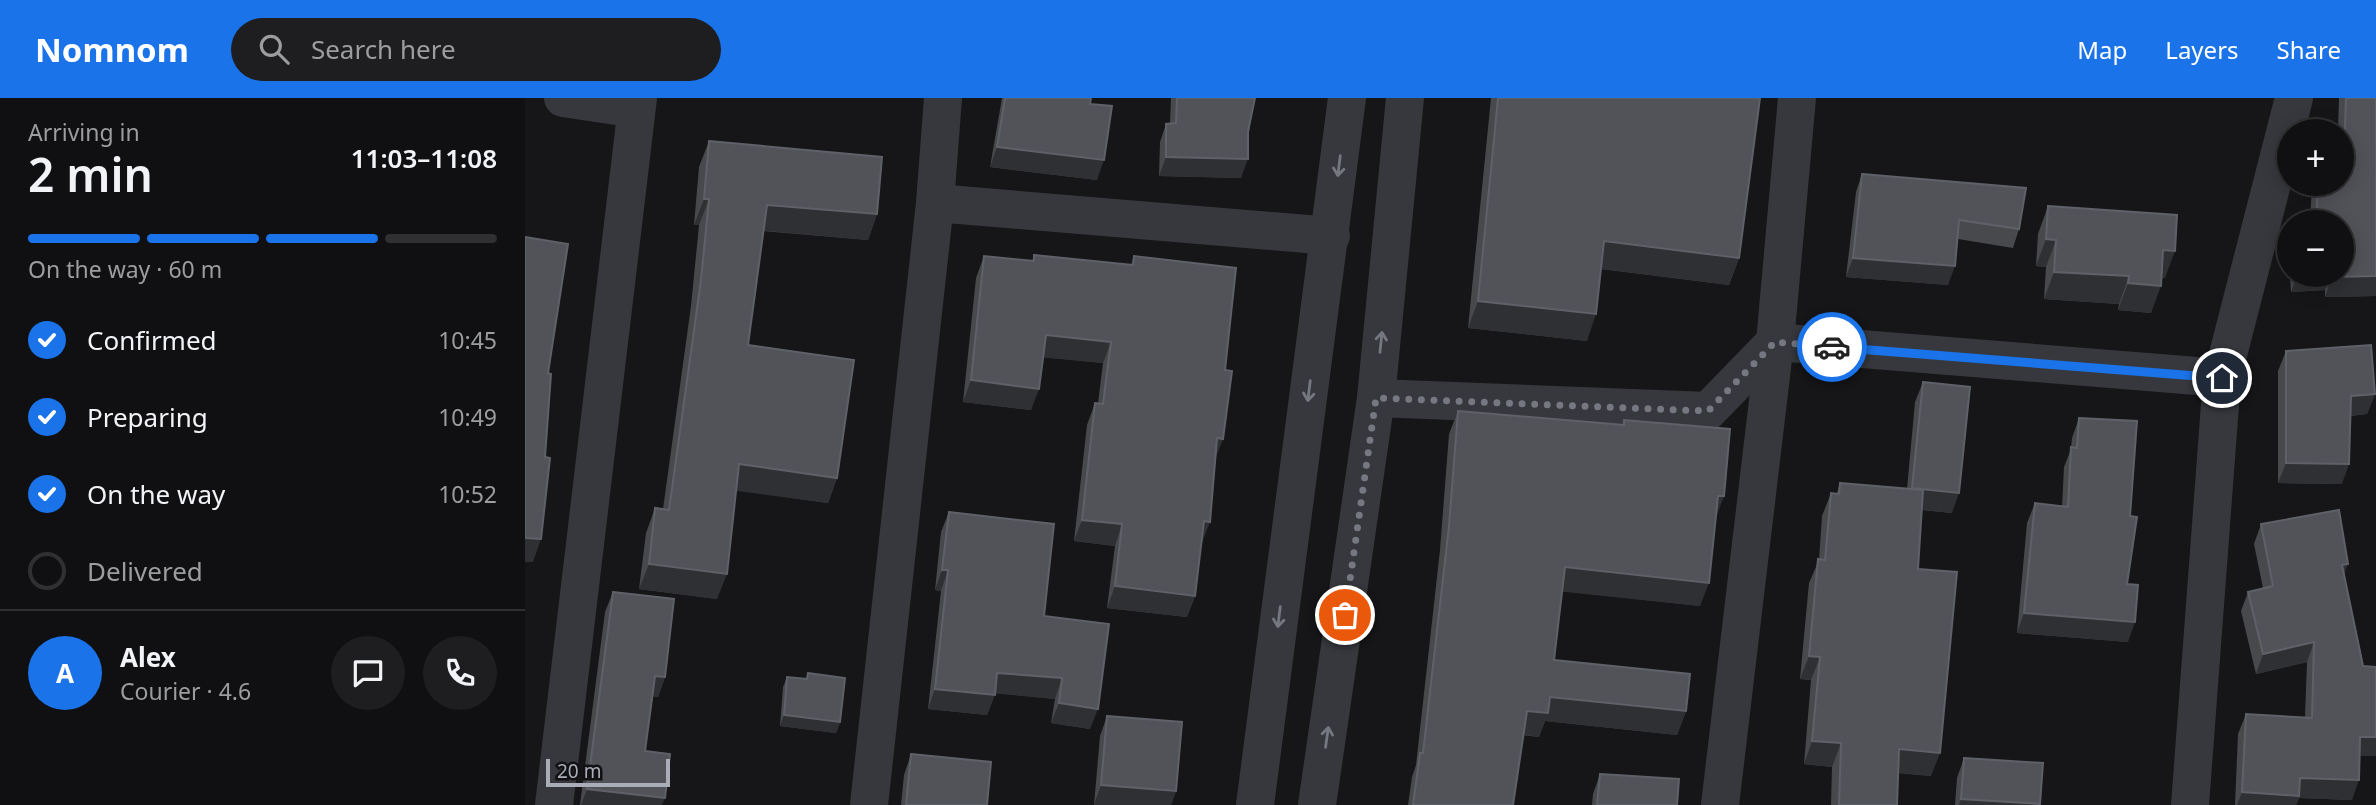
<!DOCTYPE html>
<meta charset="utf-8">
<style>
:root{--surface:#101012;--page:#1e1e20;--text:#f1f3f6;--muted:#9c9d9f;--line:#303032;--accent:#1a73e8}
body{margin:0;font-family:"Noto Sans",sans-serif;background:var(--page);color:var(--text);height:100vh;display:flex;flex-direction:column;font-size:26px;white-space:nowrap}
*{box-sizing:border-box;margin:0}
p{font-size:23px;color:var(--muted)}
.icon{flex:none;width:38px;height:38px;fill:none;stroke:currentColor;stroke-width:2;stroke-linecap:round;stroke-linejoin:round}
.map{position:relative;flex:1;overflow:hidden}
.side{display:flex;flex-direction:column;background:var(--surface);width:525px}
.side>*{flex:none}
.tools{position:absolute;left:1752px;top:21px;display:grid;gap:14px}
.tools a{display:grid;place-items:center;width:77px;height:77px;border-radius:50%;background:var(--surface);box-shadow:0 4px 18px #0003,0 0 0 2px var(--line);font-size:35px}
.scale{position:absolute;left:21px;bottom:18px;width:124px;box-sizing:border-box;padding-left:7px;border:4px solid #a8adb8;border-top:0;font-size:19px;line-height:24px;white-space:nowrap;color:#a8adb8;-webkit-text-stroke:5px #111113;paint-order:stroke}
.pin{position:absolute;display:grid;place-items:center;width:60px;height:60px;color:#fff;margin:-30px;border:4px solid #fff;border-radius:50%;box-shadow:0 2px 7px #0007}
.courier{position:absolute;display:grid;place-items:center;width:70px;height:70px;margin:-35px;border:5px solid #1a73e8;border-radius:50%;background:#fff;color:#222;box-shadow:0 2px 9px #0007}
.overview em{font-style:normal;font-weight:600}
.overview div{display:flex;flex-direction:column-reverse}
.overview{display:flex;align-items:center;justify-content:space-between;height:119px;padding:0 28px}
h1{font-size:46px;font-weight:600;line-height:52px}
.bar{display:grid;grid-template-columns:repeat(4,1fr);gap:10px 7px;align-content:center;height:84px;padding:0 28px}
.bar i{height:9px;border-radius:5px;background:var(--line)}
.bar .current{background:var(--accent)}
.bar p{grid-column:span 4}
.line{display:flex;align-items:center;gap:18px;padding:0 28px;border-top:2px solid var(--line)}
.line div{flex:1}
.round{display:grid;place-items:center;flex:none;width:74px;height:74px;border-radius:37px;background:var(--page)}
ol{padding:0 28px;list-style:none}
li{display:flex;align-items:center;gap:21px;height:77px}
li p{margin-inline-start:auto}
li .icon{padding:7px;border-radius:50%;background:var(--accent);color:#fff;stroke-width:4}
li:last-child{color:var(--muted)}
li i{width:38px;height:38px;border:4px solid var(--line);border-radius:50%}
header{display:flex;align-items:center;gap:42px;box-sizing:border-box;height:98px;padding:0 35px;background:var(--accent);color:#fff}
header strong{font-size:33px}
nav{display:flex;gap:38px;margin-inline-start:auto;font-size:24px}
.search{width:490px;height:63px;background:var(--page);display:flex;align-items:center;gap:18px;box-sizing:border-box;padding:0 24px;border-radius:38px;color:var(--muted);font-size:26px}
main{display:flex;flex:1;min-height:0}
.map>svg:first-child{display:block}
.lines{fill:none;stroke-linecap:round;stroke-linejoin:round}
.minor{stroke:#37383d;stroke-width:38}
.tertiary{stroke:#37383d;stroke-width:38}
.wall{fill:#47494d}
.shaded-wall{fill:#2f3033}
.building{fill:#525359;stroke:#5f6168;stroke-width:2}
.oneway{stroke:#757881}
.done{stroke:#757880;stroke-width:7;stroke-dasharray:0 12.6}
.route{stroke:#1a73e8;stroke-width:9}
</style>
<header>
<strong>Nomnom</strong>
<div class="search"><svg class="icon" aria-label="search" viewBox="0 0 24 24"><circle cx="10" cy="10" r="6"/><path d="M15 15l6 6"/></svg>Search here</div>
<nav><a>Map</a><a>Layers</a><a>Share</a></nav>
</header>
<main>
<section class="side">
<div class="overview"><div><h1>2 min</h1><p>Arriving in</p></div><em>11:03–11:08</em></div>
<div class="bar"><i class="current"></i><i class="current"></i><i class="current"></i><i></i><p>On the way · 60 m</p></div>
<ol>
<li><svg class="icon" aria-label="check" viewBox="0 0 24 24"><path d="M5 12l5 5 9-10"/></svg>Confirmed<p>10:45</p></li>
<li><svg class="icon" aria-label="check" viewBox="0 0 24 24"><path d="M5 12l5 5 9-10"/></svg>Preparing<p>10:49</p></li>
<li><svg class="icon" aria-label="check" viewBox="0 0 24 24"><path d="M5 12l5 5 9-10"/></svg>On the way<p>10:52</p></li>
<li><i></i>Delivered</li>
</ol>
<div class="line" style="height:126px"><b class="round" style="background:var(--accent);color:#fff">A</b><div><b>Alex</b><p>Courier · 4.6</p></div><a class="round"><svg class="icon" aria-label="chat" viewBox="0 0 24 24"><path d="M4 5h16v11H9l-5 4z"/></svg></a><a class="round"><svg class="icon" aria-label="phone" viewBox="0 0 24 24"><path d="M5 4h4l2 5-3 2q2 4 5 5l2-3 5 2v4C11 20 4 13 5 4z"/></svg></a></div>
</section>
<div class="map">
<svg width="1851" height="707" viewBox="0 0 1851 707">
<rect width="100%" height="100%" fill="#161618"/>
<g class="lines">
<g class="minor">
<polyline points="38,0 111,11"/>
<polyline points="410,105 806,138"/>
<polyline points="851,300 1183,313 1250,244 1697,280"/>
<polyline points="29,707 113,0"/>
<polyline points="344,707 410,105 418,0"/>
<polyline points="1195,707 1250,244 1272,0"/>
<polyline points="1665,707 1697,280 1769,0"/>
</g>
<g class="tertiary">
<polyline points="730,707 822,0"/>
<polyline points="792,707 851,300 880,0"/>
</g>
</g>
<g class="wall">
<polygon points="477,0 566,0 565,6 572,82 465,69"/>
<polygon points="646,0 730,0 716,80 634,78 635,44 641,26 645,25"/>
<polygon points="966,0 1235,0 1214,160 1204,187 1076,171 1062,243 943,230"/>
<polygon points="1814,0 1851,0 1851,198 1800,199 1800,192 1766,194 1765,177 1816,177 1816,124 1785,124 1787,86 1816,86 1816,33 1813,33"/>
<polygon points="184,43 352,116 343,142 238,133 223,247 312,380 303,405 211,392 192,501 114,491 121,435 130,410 138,411 166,208 174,127 169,127 174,69"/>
<polygon points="1337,76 1494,131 1488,150 1433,141 1423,187 1321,179 1331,94"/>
<polygon points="1523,108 1640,180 1636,180 1626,215 1593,212 1594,206 1519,201 1521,169 1511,168 1513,136"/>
<polygon points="509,157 606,167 609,158 690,362 676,445 670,498 662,519 582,510 590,448 549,443 562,327 570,305 573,305 578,265 518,259 506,312 438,304 451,180 459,158 507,163"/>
<polygon points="1761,253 1850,296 1842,316 1825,318 1817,386 1753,385 1753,273"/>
<polygon points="1398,284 1427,415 1397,412 1393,471 1406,678 1373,675 1372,707 1306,707 1307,669 1279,666 1286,582 1275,581 1284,485 1294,462 1297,418 1306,395 1312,395 1315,385 1382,391 1390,304"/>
<polygon points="933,313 1097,327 1099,322 1190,421 1175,508 1037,493 1029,562 1161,613 1152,637 1020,623 1014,639 998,637 988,707 883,707 887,679 891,667 915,452 924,336"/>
<polygon points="1554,320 1605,418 1602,486 1603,544 1492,535 1502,425 1510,405 1537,409 1539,369 1546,351 1547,340"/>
<polygon points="424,414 519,518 565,631 526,625 530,601 470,595 462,617 403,611 416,493 410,492 416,434"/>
<polygon points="1736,426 1819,477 1851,658 1835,658 1827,702 1774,700 1771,707 1710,707 1713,636 1721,616 1780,619 1782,564 1731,576 1716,513 1723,494 1738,490 1729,446"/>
<polygon points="88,494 140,579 133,599 128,598 120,653 137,707 55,707 80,514"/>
<polygon points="283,575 315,624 311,635 255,628 258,589 262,579 281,581"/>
<polygon points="582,618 651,693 646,707 569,707 575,638"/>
<polygon points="386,656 462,707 376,707 379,677"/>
<polygon points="1439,660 1518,665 1514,707 1430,707 1432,680"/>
<polygon points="1075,676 1152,707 1067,707 1068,696"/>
</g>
<g class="shaded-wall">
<polygon points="472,49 579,62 572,82 465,69"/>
<polygon points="641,59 723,61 716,80 634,78"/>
<polygon points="179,101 184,101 174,127 169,127"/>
<polygon points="242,107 352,116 343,142 232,132"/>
<polygon points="1521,141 1531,142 1521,169 1511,168"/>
<polygon points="1079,143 1214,160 1204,187 1069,170"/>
<polygon points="1638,152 1650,153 1640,180 1628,179"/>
<polygon points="1328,160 1430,168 1423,187 1321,179"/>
<polygon points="1529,174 1604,178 1594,206 1519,201"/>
<polygon points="1772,177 1806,177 1800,192 1766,194"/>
<polygon points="1851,178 1851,198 1800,199 1807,179"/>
<polygon points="1603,185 1636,188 1626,215 1593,212"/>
<polygon points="953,203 1071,216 1062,243 943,230"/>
<polygon points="521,237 586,244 578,265 513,259"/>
<polygon points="446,282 514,291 506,312 438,304"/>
<polygon points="1850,296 1842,316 1818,318 1826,298"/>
<polygon points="692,340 698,341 690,362"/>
<polygon points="1761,365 1824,366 1817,386 1753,385"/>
<polygon points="214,366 312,380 303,405 205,392"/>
<polygon points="1387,390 1434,395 1427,415 1380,410"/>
<polygon points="1193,398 1199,398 1190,422"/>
<polygon points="557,422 597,426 590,448 549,443"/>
<polygon points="679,423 685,424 677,445 671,445"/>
<polygon points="0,440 16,441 8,464 0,464"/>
<polygon points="124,466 202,476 192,501 114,491"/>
<polygon points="1823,466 1816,485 1817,467"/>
<polygon points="1040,469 1184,485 1175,508 1031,493"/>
<polygon points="417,472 423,472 416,493 410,492"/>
<polygon points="590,488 670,498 662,519 582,510"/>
<polygon points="1499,515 1610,524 1603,544 1492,535"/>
<polygon points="1789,544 1782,564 1731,576 1738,556"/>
<polygon points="1284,558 1295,559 1286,582 1275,581"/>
<polygon points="472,575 537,580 530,601 465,595"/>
<polygon points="130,578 140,579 133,599 123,598"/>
<polygon points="410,591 470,597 462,617 403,611"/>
<polygon points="1025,599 1161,613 1152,637 1020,623 1014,639 993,636 1002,613"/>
<polygon points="534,605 573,611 565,631 526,625"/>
<polygon points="259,617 315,624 311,635 255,628"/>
<polygon points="1835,639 1851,639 1851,658 1828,658"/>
<polygon points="1287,643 1316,645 1307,669 1279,666"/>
<polygon points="1374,651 1415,655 1406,678 1365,674"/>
<polygon points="1775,680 1834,682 1827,702 1774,700 1771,707 1712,707 1717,694"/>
<polygon points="576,687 651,693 646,707 569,707"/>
<polygon points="62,691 140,700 137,707 56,707"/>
<polygon points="1436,701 1515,706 1514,707 1434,707"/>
</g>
<g class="building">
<polygon points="480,0 566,0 565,6 587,8 579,62 472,49"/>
<polygon points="652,0 730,0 723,33 723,61 641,59 641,26 651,25"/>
<polygon points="973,0 1235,0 1214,160 1079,143 1071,216 953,203"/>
<polygon points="1821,0 1851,0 1851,178 1807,179 1807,177 1816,177 1816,124 1791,124 1793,86 1816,86 1816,56 1819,56"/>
<polygon points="184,43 357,59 352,116 242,107 223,247 329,262 312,380 214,366 202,476 124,466 130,410 144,412 176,182 184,101 179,101"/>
<polygon points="1337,76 1501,90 1494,131 1434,122 1430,168 1328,160"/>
<polygon points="1523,108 1652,117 1650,153 1638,152 1636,188 1603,185 1604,178 1529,174 1531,142 1521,141"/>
<polygon points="0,139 43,146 23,275 26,276 20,359 25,360 16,441 0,440"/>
<polygon points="509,157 608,167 609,158 711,170 700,272 707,273 698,341 692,340 685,424 679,423 670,498 590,488 597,426 557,422 570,305 578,306 586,244 521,237 514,291 446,282 459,158 509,163"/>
<polygon points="1846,247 1850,296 1826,298 1824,366 1761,365 1761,253"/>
<polygon points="1398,284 1445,289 1434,395 1387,390"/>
<polygon points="933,313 1099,327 1099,322 1205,331 1199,398 1193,398 1184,485 1040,469 1029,562 1165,576 1161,613 1025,599 1023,615 1002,613 988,707 888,707 895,655 898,655 924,428"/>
<polygon points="1554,320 1612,323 1605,418 1612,419 1602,486 1613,487 1610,524 1499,515 1510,405 1543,409 1546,349 1552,350"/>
<polygon points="1315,385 1398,392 1393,471 1432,474 1415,655 1374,651 1372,707 1314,707 1316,645 1287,643 1295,559 1284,558 1293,461 1300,462 1306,395 1314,396"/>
<polygon points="1814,412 1823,466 1817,467 1838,568 1851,569 1851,639 1835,639 1834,682 1775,680 1774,698 1717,694 1721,616 1787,620 1789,544 1738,556 1723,494 1748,488 1736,426"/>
<polygon points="424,414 529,426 519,518 584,526 573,611 534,605 537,580 472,575 470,597 410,591 423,472 417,472"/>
<polygon points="88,494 149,501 140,579 130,578 120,653 145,656 140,700 62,691"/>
<polygon points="283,575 320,580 315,624 259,617 262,579 282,581"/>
<polygon points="582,618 657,624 651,693 576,687"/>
<polygon points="386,656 466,664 462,707 381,707"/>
<polygon points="1439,660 1518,665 1515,706 1436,701"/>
<polygon points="1075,676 1154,681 1152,707 1072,707"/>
</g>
<defs><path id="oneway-shaft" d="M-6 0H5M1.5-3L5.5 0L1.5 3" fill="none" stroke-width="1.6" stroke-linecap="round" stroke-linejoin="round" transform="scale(1.75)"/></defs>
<g class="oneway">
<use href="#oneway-shaft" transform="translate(814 68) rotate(97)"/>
<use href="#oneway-shaft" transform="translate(856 244) rotate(-84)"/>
<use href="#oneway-shaft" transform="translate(784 293) rotate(97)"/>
<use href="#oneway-shaft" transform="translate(754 519) rotate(97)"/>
<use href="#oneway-shaft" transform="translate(802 639) rotate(-82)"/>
</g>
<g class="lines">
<polyline class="done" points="820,517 851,300 1183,313 1250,244 1307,249"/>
<polyline class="route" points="1307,249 1697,280"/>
</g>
</svg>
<div class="tools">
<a>+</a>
<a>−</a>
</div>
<div class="scale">20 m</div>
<div class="pin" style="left:820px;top:517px;background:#ea580c"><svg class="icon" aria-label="bag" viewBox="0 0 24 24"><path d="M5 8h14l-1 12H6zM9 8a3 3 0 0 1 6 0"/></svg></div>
<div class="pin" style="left:1697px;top:280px;background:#1f2937"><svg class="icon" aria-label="home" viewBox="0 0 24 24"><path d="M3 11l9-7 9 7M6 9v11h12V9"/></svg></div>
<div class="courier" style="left:1307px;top:249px"><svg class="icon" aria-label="car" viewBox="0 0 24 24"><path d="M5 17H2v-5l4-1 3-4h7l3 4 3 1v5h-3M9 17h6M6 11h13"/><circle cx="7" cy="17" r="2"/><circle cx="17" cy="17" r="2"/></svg></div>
</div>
</main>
